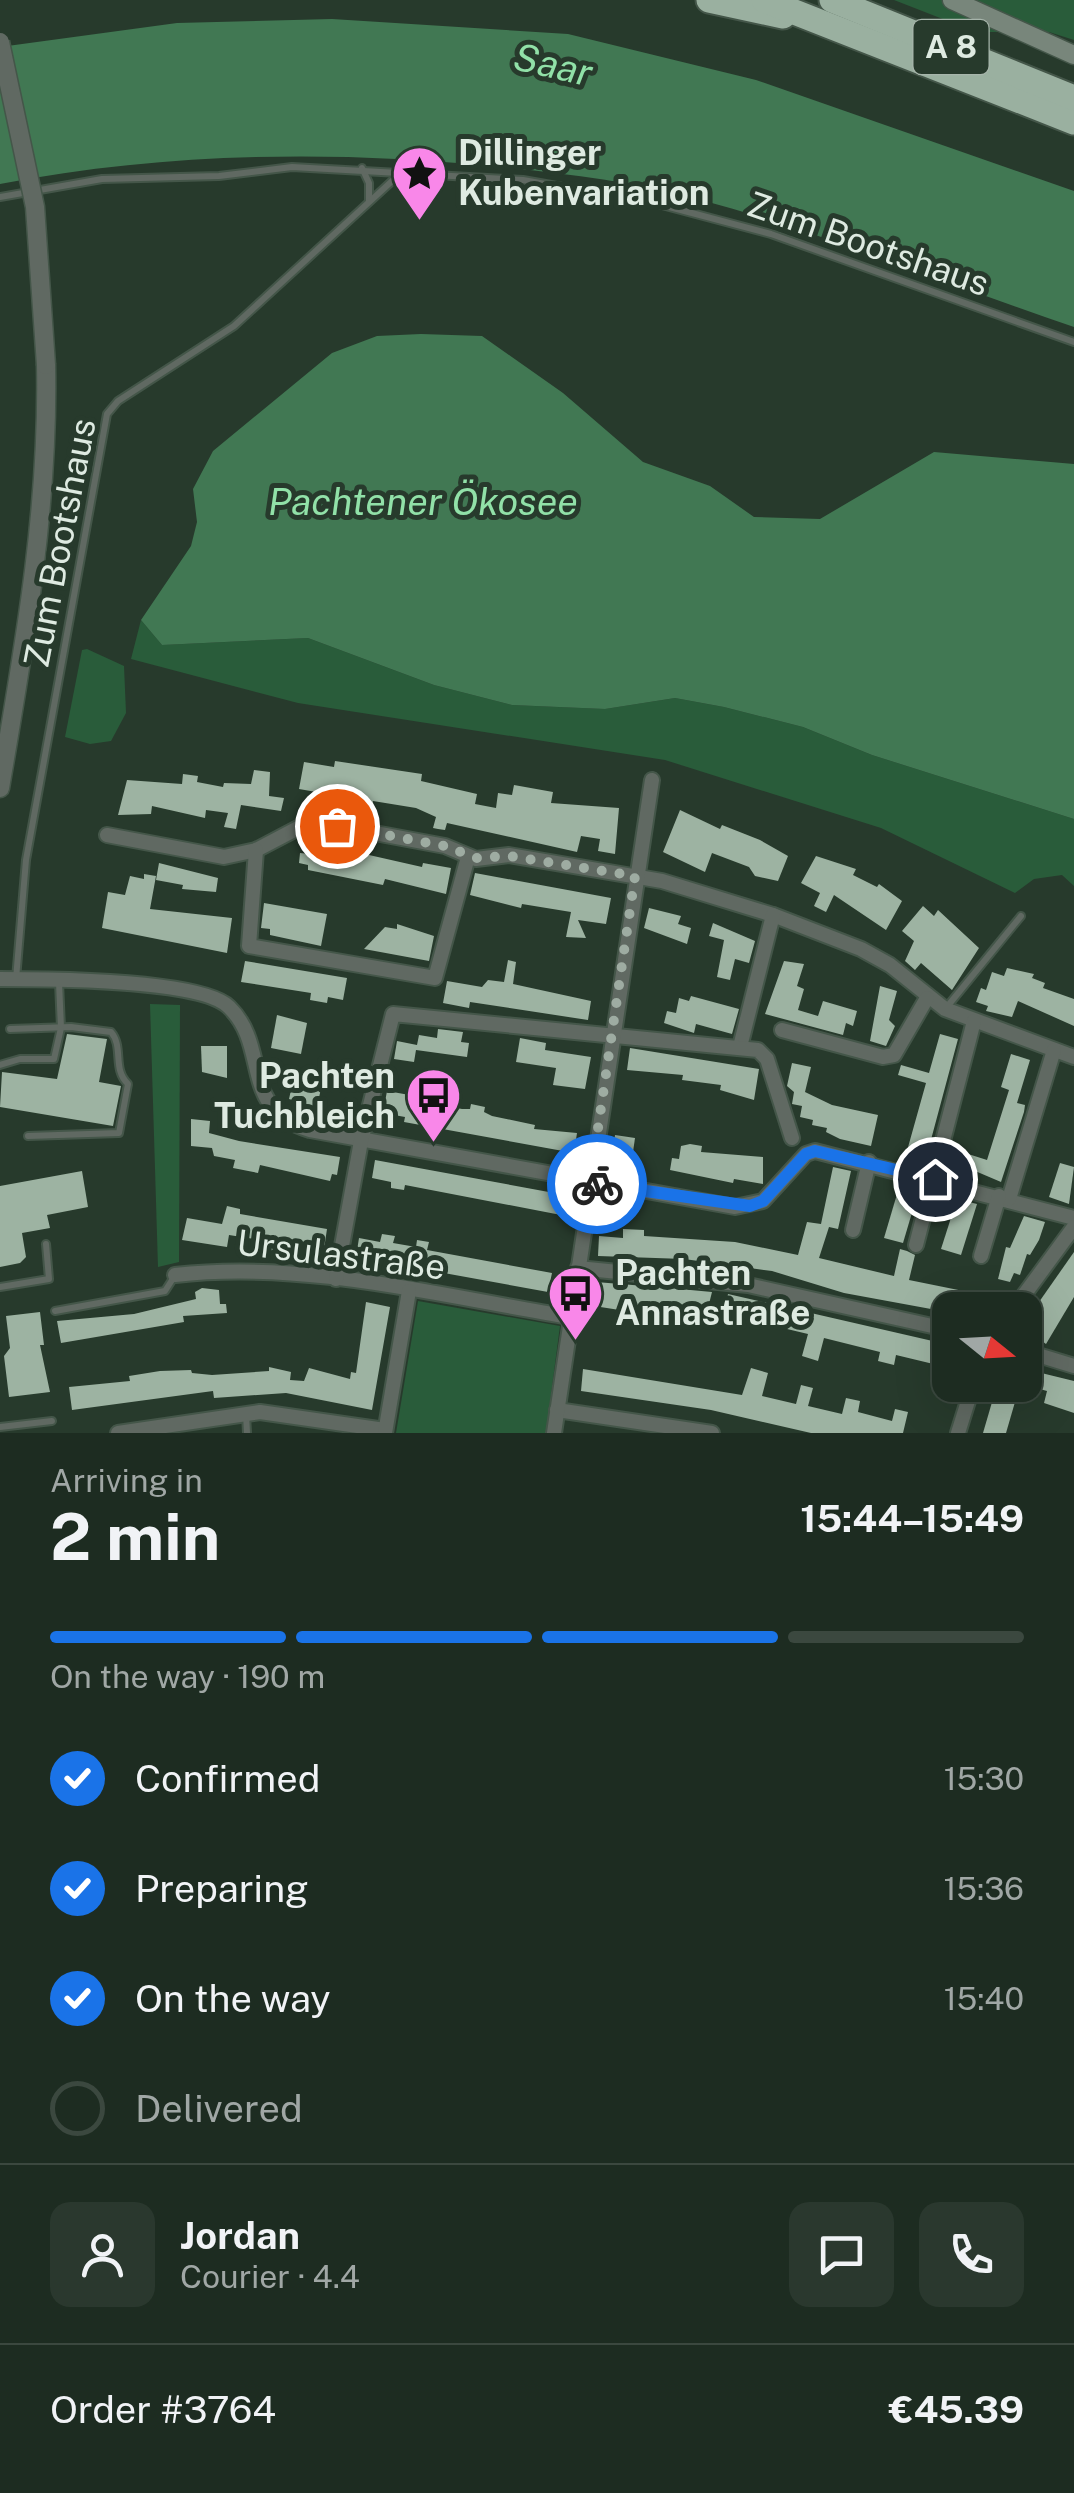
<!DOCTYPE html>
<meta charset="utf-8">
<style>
:root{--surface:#1d2c21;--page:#2a382e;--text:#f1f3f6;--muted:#a0a7a5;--line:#3b483f;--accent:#1a73e8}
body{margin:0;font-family:"Public Sans",sans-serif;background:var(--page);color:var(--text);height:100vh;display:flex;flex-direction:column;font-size:38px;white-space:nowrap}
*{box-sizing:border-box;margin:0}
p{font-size:32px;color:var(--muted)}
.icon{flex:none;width:55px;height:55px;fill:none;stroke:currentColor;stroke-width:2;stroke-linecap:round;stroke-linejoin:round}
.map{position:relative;height:1433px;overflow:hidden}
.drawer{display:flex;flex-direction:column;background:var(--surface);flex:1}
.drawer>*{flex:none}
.needle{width:65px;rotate:108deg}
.fabs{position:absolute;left:932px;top:1292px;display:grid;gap:20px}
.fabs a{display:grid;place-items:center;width:110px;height:110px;border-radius:20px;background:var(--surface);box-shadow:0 10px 40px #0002,0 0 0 2px var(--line);font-size:50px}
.pin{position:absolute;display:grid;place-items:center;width:85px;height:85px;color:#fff;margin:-42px;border:5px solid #fff;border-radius:50%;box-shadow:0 2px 10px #0007}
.courier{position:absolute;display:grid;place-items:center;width:100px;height:100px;margin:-50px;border:8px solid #1a73e8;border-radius:50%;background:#fff;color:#222;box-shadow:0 2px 12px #0007}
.head em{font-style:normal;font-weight:700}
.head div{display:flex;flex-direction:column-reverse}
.head{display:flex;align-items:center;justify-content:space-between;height:170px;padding:0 50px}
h1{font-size:65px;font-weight:700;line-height:75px}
.bar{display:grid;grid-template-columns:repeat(4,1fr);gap:15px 10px;align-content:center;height:120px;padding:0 50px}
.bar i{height:12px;border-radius:8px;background:var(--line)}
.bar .current{background:var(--accent)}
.bar p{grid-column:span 4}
.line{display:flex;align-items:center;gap:25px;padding:0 50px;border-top:2px solid var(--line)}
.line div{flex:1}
.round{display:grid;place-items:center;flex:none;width:105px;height:105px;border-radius:20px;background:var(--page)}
ol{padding:0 50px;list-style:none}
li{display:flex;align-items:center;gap:30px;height:110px}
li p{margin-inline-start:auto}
li .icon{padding:10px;border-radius:50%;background:var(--accent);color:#fff;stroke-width:4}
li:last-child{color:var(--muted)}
li i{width:55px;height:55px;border:5px solid var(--line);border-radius:50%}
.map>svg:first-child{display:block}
.green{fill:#295c3a}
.water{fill:#417853}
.building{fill:#9db3a2}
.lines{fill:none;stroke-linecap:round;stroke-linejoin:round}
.service-casing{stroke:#445649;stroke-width:10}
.minor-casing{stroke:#445649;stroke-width:18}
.tertiary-casing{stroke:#445649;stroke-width:21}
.secondary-casing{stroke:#445649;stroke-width:21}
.motorway-casing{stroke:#445649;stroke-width:29}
.service{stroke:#606962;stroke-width:6}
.minor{stroke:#606962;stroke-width:14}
.tertiary{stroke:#606962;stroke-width:18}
.secondary{stroke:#78867b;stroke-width:18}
.motorway{stroke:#9ab0a0;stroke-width:25}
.tertiary-bridge-casing{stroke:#445649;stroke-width:21;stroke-linecap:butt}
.tertiary-bridge{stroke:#606962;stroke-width:18}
.done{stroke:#9eaca2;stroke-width:10;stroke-dasharray:0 18}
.route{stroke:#1a73e8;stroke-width:12}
.labels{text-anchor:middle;stroke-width:10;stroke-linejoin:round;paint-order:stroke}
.shield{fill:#273a2c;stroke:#a7b5ab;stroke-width:2.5}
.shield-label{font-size:32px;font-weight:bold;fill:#deeae1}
.poi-label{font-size:35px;font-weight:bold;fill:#deeae1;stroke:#273a2c;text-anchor:start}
.street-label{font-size:35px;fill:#deeae1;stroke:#273a2c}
.water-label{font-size:38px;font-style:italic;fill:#91e1a8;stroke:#273a2c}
</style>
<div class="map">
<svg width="1074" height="1433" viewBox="0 0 1074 1433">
<rect width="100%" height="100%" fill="#273a2c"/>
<g class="green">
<polygon points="894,0 1074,0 1074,40 1049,32 976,32"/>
<polygon points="141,620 162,645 308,638 434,685 512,705 605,709 675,698 724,707 803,727 872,755 1074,819 1074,886 1062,875 1034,879 1015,893 881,828 665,760 298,703 131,659"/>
<polygon points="87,649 124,666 126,713 111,741 90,744 65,737 82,650"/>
<polygon points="150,1004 180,1005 179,1262 158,1267"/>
<polygon points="418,1301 560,1326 546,1433 396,1433"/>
</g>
<g class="water">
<path d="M332,19L568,34L756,80L1074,191V327C949,285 828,234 701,200C632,181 561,173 491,166C327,150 162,153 0,184V47L177,23Z"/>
<polygon points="421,334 482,336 563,393 643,462 710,486 754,517 820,519 934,452 1074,464 1074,819 872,755 803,727 724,707 675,698 605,709 512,705 434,685 308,638 162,645 141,620 191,546 197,522 193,489 213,451 332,353 377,336"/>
</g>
<g class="building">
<polygon points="335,761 422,774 421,781 477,794 475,804 496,808 498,793 512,795 514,785 553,792 551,803 619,808 615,854 598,851 600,839 581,836 577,852 447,823 445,830 438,829 433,828 436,817 416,808 373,801 372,809 321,800 322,793 299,789 304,762 334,767"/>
<polygon points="254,770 270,772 269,796 284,798 281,811 241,805 236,829 224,827 228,813 206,810 205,818 152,806 151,814 118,815 127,780 182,784 183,774 198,776 197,782 223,787 224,783 251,784"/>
<polygon points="680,810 720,829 722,825 760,840 788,856 778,881 755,876 749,867 712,853 705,872 663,852"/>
<polygon points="311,849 346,855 347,850 422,867 423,863 451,868 446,894 385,879 383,885 308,870 308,865 299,863 300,853 310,854"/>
<polygon points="816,856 856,869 853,875 877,887 879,884 902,901 886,930 834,895 826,912 814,906 820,893 801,883"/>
<polygon points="159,863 218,878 216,892 182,889 183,885 156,880"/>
<polygon points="475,873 611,898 606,924 578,920 586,938 566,937 571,912 522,904 521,908 470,895"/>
<polygon points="144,874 156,876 150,909 232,918 227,953 102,928 108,892 125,895 130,876 144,879"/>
<polygon points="264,903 327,914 321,946 270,935 270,929 261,928"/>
<polygon points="923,906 934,916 938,910 979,948 952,990 921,963 915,970 905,961 914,941 902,931"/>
<polygon points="649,908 681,916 678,924 691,928 687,944 644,928"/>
<polygon points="713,923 755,941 749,963 735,959 730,980 717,977 724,940 709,936"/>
<polygon points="397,924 434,936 429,961 364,949 385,927 397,929"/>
<polygon points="508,960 516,962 513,984 591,1001 588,1020 470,1002 469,1008 443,1003 447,981 482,987 488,980 504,982"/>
<polygon points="245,961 347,978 343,1000 328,997 327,1003 310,1000 311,993 241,982"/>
<polygon points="784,961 804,964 797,986 804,989 798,1010 818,1016 823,1001 857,1011 853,1026 846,1023 843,1035 765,1014"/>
<polygon points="1007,968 1034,974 1032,978 1045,983 1043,988 1074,999 1074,1026 1018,1001 1012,1017 986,1011 988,1006 976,1002 981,988 986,990 992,972 1004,976"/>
<polygon points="880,986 897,991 889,1020 895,1026 886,1046 870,1041"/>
<polygon points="691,996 739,1009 732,1034 696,1024 694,1033 664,1023 667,1011 676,1013 679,998 689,1001"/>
<polygon points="277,1015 307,1023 301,1054 271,1048"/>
<polygon points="438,1029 463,1032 461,1042 469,1043 467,1057 416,1050 414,1062 394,1059 397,1041 417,1045 419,1035 437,1038"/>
<polygon points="67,1034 107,1039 99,1082 121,1086 113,1126 0,1107 2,1072 57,1079"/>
<polygon points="940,1034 958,1039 925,1162 905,1158 926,1083 898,1075 901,1065 929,1073"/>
<polygon points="520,1038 546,1043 545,1050 591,1057 585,1089 553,1085 556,1068 516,1062"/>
<polygon points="201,1046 227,1046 227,1078 202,1072"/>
<polygon points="630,1048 759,1069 754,1100 720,1090 721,1085 682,1080 683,1075 627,1070"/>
<polygon points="1011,1054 1030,1060 1017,1103 1025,1105 1024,1112 1001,1182 961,1165 965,1153 987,1160 1009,1090 1001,1087"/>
<polygon points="792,1063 811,1067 805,1092 832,1105 878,1115 871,1146 840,1139 826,1132 827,1128 812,1125 813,1120 800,1117 802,1106 792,1104 794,1092 787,1086"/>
<polygon points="294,1073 323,1079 317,1107 289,1099 291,1090 282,1089 284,1078 293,1080"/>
<polygon points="387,1091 438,1100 437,1104 462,1109 470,1109 471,1104 485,1107 484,1112 492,1116 535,1125 534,1129 577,1133 574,1153 404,1122 405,1117 383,1113"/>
<polygon points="191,1119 210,1121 209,1133 239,1141 340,1157 337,1175 332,1174 330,1181 260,1165 258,1173 233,1168 235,1160 214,1156 212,1148 191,1146"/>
<polygon points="615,1135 635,1138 631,1166 611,1163"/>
<polygon points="690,1144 702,1146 701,1152 763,1157 763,1184 734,1179 733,1183 670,1170 672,1158 679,1159 681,1146"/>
<polygon points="375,1160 565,1195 561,1215 405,1185 404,1190 391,1188 391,1182 372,1178"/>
<polygon points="1060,1163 1074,1167 1069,1204 1049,1197"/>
<polygon points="833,1167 851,1171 838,1229 829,1227 819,1258 894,1276 900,1249 907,1251 915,1255 909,1280 988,1296 985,1310 931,1309 844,1293 772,1271 684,1259 598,1256 599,1236 623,1238 623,1229 644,1230 644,1236 735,1242 798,1255 807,1222 821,1224"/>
<polygon points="82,1171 88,1207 47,1215 50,1228 22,1233 26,1257 20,1263 0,1267 0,1186"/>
<polygon points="900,1184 919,1189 903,1243 884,1238"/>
<polygon points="957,1199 977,1204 961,1255 941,1249"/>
<polygon points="227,1206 240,1209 240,1214 327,1229 324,1249 298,1244 297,1250 281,1247 281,1252 259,1248 260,1240 229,1235 227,1247 182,1240 187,1218 222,1224"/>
<polygon points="1024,1216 1045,1222 1039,1240 1030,1255 1027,1254 1020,1275 1014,1273 1010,1282 998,1279 1006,1247 1010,1248"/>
<polygon points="382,1234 395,1236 393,1243 416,1247 417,1240 429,1242 427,1250 552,1273 548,1292 356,1257 359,1238 380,1242"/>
<polygon points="1074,1252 1074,1297 1046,1344 1025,1329 1025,1322"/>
<polygon points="596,1282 669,1288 712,1292 707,1312 671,1308 669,1325 658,1324 658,1316 594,1306"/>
<polygon points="202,1288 219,1290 220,1304 226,1304 227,1313 183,1316 184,1322 61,1343 57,1321 134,1314 196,1299 195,1292"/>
<polygon points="728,1294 950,1345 950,1368 896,1355 894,1365 878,1361 880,1352 824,1338 818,1361 802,1356 808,1334 724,1314"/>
<polygon points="366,1302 390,1307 372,1410 286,1393 214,1398 213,1391 72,1410 69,1387 130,1381 129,1376 160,1371 191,1370 192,1373 212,1375 269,1371 269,1367 291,1372 290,1380 304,1381 309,1368 350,1379 351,1372 356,1373"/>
<polygon points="40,1312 44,1345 40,1345 50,1392 9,1397 4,1356 10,1348 6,1316"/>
<polygon points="751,1368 768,1373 762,1396 796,1404 801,1385 813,1388 808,1406 842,1414 846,1398 860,1401 858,1412 892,1421 895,1409 908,1412 903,1433 811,1433 711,1410 581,1391 583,1369 742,1395"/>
<polygon points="1025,1369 1074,1381 1074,1413 1044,1403 1047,1391 1025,1385"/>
<polygon points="997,1385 1020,1385 1006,1433 983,1433"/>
</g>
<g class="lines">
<defs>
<g id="service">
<polyline points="362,168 369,183 369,201"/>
<polyline points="0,197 102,179 219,176 292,167 523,180 658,204 771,234 1074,342"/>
<polyline points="16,979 26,860 107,414 118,401 234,326 403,171"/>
<polyline points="946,1008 1021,916"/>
<path d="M10,1029L71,1027L111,1032C124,1047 112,1069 128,1084L119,1133L28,1136"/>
<polyline points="0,1065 20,1059 54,1059 61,1028 59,982"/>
<polyline points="0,1287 49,1279 46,1244"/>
<polyline points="55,1311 165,1291 174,1277"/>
<polyline points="246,1414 247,1433"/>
<polyline points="0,1427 52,1421"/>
</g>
<g id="minor">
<polyline points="107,835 224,857 256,850 298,828 337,826 445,846 476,859 509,855 662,881 773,915 861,949 890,965 945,1009 1074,1057"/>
<polyline points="256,850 249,946 435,978 468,857"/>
<path d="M0,979C44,979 201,979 229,1007C271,1048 238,1109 310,1130L735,1207L763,1201L806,1154L815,1151L1074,1218"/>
<polyline points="782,1030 883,1057 894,1055 927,998"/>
<polyline points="740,1047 773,915"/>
<polyline points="1009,1199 1054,1050"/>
<polyline points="853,1230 869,1162"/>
<polyline points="916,1245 974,1021"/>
<polyline points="981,1256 999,1196"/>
<polyline points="578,1268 748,1285 950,1330"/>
<path d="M175,1275C306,1260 440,1296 570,1317"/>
<polyline points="336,1279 361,1141 393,1014 758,1050 767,1059 792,1138"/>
<polyline points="1013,1310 1074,1227"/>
<polyline points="1025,1351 1074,1366"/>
<polyline points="557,1410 712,1433"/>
<polyline points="118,1433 260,1412 385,1430"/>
<polyline points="385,1433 409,1291"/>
<polyline points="554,1433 652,780"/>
<polyline points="958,1433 973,1385"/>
</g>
<path id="tertiary" d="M0,788C24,647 49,509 46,365"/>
<polyline id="secondary" points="952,0 1074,55"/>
<g id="motorway">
<polyline points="709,0 783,16"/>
<polyline points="764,0 1074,122"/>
<polyline points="832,0 1074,98"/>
</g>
</defs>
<use href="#service" class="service-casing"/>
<use href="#minor" class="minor-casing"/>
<use href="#tertiary" class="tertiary-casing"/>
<use href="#secondary" class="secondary-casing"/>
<use href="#motorway" class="motorway-casing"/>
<use href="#service" class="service"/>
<use href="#minor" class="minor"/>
<use href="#tertiary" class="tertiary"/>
<use href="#secondary" class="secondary"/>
<use href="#motorway" class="motorway"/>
<defs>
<polyline id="tertiary-bridge" points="0,42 35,207 46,365"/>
</defs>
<use href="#tertiary-bridge" class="tertiary-bridge-casing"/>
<use href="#tertiary-bridge" class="tertiary-bridge"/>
</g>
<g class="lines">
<polyline class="done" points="337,826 445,846 476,858 509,856 635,876 590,1183 597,1184"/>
<polyline class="route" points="597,1184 750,1206 763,1201 806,1154 815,1151 935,1179"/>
</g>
<defs>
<symbol id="sight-pin" viewBox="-11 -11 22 30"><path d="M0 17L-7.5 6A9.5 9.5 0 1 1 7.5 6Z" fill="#f987e9" stroke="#273a2c"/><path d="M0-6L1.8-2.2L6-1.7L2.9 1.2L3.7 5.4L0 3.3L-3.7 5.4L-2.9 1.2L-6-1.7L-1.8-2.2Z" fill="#111"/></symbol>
<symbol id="bus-pin" viewBox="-11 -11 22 30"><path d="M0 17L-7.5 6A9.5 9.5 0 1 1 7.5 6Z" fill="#f987e9" stroke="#273a2c"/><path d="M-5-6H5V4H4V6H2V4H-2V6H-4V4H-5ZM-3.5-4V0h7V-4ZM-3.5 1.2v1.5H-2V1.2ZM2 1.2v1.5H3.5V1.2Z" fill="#111"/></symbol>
</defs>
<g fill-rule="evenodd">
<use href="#sight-pin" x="388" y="142" width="63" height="86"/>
<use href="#bus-pin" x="402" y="1064" width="63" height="86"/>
<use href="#bus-pin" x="544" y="1262" width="63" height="86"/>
</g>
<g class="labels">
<rect class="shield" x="913.5" y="20" width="75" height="54" rx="8"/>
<g class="shield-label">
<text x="951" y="58">A 8</text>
</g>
<g class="poi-label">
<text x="458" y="165">Dillinger<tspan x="458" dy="40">Kubenvariation</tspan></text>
<text x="395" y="1088" text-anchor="end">Pachten<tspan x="395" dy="40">Tuchbleich</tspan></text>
<text x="615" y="1285">Pachten<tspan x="615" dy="40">Annastraße</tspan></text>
</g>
<g class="street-label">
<text transform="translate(868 244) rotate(19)" y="12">Zum Bootshaus</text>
<text transform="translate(60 543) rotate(-79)" y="12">Zum Bootshaus</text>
<text transform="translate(341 1255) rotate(7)" y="12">Ursulastraße</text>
</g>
<g class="water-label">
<text transform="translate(553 65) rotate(13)" y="13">Saar</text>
<text x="423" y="515">Pachtener Ökosee</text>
</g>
</g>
</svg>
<div class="fabs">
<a><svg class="needle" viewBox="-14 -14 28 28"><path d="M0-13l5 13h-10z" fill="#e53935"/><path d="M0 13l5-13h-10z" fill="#a0a7a5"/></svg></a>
</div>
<div class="pin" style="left:337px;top:826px;background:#ea580c"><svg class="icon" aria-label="bag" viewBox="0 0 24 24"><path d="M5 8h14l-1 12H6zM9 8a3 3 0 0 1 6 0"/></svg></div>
<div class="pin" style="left:935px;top:1179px;background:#1f2937"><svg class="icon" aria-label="home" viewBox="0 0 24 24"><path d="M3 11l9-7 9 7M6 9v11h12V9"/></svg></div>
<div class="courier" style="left:597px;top:1184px"><svg class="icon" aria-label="bike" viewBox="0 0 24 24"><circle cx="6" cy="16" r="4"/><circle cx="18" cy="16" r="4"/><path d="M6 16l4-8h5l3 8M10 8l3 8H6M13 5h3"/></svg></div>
</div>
<section class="drawer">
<div class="head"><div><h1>2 min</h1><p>Arriving in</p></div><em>15:44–15:49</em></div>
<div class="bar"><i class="current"></i><i class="current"></i><i class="current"></i><i></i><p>On the way · 190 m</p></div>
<ol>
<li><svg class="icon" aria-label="check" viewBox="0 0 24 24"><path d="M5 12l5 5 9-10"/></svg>Confirmed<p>15:30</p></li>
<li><svg class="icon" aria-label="check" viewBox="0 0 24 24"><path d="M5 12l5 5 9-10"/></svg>Preparing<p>15:36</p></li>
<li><svg class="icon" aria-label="check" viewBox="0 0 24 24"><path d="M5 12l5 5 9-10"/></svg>On the way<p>15:40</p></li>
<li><i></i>Delivered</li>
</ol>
<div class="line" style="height:180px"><a class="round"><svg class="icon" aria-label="person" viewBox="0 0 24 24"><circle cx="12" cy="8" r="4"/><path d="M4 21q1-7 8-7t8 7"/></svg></a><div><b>Jordan</b><p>Courier · 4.4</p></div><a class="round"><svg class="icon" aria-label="chat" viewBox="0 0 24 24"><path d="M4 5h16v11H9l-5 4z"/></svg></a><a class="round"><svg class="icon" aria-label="phone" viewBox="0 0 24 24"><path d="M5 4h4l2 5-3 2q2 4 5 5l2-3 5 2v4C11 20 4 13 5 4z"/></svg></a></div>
<div class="line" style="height:130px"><div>Order #3764</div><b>€45.39</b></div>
</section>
